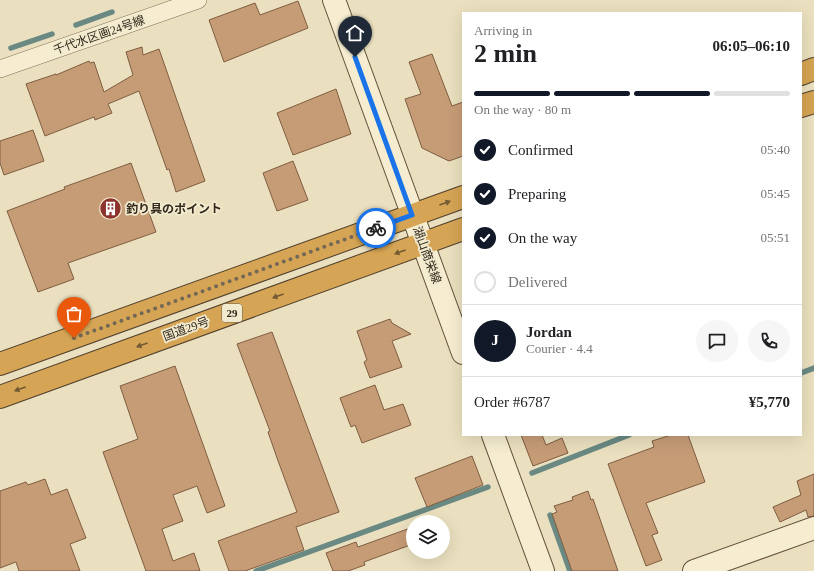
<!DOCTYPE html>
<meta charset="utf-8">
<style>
:root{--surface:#fff;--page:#f6f6f6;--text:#202124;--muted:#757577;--line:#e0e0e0;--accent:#111827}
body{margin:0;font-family:"Times New Roman","Noto Sans JP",serif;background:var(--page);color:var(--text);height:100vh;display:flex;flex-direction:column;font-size:15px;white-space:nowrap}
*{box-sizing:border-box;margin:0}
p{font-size:13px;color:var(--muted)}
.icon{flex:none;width:22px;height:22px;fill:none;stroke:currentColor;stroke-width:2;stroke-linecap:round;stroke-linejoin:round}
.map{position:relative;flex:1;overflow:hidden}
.panel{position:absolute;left:462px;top:12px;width:340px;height:424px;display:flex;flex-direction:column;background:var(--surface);border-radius:0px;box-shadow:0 4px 16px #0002}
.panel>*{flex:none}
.fabs{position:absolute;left:406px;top:515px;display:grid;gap:8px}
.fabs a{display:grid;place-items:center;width:44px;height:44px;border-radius:50%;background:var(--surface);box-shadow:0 4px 16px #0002;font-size:20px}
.pin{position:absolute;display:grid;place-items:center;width:34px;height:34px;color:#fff;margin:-41px -17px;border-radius:50% 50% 50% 0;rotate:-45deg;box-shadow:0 0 4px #0007}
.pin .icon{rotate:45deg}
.courier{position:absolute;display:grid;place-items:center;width:40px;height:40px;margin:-20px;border:3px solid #1a73e8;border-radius:50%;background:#fff;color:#222;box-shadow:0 1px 5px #0007}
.overview em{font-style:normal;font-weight:700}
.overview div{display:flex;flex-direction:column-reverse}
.overview{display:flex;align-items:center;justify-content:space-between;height:68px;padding:0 12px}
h1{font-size:26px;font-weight:700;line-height:30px}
.bar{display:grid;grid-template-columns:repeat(4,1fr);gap:6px 4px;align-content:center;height:48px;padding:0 12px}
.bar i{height:5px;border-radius:3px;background:var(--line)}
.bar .current{background:var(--accent)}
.bar p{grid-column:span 4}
.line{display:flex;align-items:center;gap:10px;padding:0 12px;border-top:1px solid var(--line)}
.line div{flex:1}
.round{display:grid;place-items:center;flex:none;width:42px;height:42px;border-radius:21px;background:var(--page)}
ol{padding:0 12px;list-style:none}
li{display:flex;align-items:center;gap:12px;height:44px}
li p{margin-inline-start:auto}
li .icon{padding:4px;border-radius:50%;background:var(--accent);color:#fff;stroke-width:4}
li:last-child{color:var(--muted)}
li i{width:22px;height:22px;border:2px solid var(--line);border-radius:50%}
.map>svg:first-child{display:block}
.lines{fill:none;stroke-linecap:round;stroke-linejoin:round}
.stream{stroke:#6a8983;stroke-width:5.5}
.building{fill:#c69c77;stroke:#7f5d40}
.street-casing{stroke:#817159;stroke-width:18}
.secondary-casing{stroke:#63523c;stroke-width:24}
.highway-casing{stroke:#4f3f2d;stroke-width:24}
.street{stroke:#f6edd1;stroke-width:17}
.secondary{stroke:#f6edd1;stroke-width:22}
.highway{stroke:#d5a454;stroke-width:22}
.oneway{fill:#735a32}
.done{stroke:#726855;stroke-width:4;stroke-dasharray:0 7.2}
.route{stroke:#1a73e8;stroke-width:5}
.labels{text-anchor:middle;stroke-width:3.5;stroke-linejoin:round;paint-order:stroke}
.shield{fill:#f2eace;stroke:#6c6251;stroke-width:1}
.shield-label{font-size:11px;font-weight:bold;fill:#32281c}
.street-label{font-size:12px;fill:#32281c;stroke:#f2eace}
.poi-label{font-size:12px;font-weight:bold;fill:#32281c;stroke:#f2eace;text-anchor:start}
</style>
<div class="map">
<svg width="814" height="571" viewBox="0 0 814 571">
<rect width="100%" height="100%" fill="#eae0bf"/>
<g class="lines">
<g class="stream">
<polyline points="76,25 112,12"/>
<polyline points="11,48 52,34"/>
<polyline points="801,373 814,368"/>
<polyline points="532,473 629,435"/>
<polyline points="550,515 570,571"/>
<polyline points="256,571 488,487"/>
</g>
</g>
<g class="building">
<polygon points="298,1 308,28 224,62 209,20 255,3 260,15"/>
<polygon points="142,47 143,55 159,49 205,181 176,192 169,169 167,170 139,91 108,104 112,113 95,120 94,117 45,136 26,84 56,74 56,75 89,61 90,63 94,62 104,92 133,75 126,52"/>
<polygon points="432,54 452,106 463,102 463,156 449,161 422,148 405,99 421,94 409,62"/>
<polygon points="336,89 351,134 293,155 277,113"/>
<polygon points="33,130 44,161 4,175 0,163 0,141"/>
<polygon points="293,161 308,200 277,211 263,173"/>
<polygon points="131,163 156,232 68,263 74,279 38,292 7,211 65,189 64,187"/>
<polygon points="390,319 392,323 411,334 392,341 402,367 370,378 364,362 367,360 357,331"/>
<polygon points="272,332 339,512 296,527 304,550 245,571 229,571 218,541 297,512 277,458 268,432 270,431 237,344"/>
<polygon points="175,366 225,506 207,513 197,486 173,495 183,521 162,529 173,561 194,553 200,571 146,571 103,452 138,439 120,386"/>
<polygon points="375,385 384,410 403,404 411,425 362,443 355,425 351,427 340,398"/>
<polygon points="521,435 542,435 546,445 562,438 568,453 533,466"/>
<polygon points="671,435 688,435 705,482 646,503 658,533 652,535 662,560 646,566 608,464 654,447 652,441"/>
<polygon points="472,456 483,485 427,507 415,478"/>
<polygon points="814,474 814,516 808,517 806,510 780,522 773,507 801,495 797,481"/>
<polygon points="45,479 51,495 67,489 86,538 70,544 80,571 19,571 16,562 0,568 0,491 26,482 28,485"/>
<polygon points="588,491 591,500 593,499 618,571 572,571 552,514 557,512 554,506 573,500 572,497"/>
<polygon points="413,527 413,544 364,562 365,565 348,571 333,571 326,553 356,542 358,547"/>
</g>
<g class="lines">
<defs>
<polyline id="street" points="0,69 198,0"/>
<g id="secondary">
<polyline points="334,0 463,353"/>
<polyline points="493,435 543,571"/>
<polyline points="694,571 814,528"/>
</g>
<g id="highway">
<polyline points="801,74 814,69"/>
<polyline points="801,106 814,102"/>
<polyline points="0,364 463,197"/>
<polyline points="0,397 463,229"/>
</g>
</defs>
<use href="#street" class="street-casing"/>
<use href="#secondary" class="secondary-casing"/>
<use href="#highway" class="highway-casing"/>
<use href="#street" class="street"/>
<use href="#secondary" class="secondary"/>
<use href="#highway" class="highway"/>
</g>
<defs><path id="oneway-solid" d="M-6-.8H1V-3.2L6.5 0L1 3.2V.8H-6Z"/></defs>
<g class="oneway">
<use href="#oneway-solid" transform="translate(445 203) rotate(-20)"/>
<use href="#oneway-solid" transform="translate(400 252) rotate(160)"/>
<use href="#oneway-solid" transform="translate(278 296) rotate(160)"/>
<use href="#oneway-solid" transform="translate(142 345) rotate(160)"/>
<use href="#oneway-solid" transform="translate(20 389) rotate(160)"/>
</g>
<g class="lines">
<polyline class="done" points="74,338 376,228"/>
<polyline class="route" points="355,57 412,215 376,228"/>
</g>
<defs>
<symbol id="building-disc" viewBox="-11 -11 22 22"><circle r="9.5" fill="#8c322d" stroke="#f2eace"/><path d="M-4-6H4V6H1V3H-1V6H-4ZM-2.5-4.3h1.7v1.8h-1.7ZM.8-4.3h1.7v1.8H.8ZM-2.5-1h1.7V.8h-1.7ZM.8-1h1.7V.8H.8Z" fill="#fff"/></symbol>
</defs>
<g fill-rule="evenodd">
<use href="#building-disc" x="98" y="196" width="25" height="25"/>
</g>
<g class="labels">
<rect class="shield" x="222" y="304" width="20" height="18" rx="3"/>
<g class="shield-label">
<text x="232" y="317">29</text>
</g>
<g class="street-label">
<text transform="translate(99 35) rotate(-19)" y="4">千代水区画24号線</text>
<text transform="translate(427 255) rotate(70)" y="4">湖山商栄線</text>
<text transform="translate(186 329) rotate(-20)" y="4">国道29号</text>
</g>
<g class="poi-label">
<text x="126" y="213">釣り具のポイント</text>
</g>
</g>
</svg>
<div class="fabs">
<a><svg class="icon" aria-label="layers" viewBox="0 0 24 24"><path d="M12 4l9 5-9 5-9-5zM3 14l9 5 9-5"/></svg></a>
</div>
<div class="pin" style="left:74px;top:338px;background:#ea580c"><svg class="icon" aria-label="bag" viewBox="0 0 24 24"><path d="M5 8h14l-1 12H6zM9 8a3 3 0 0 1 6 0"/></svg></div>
<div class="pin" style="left:355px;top:57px;background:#1f2937"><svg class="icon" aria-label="home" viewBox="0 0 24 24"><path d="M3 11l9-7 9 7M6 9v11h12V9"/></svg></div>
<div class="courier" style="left:376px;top:228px"><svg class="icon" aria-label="bike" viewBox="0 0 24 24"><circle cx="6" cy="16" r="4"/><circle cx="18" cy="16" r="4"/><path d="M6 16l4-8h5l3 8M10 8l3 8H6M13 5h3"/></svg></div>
<section class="panel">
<div class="overview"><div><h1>2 min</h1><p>Arriving in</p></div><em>06:05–06:10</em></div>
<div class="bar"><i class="current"></i><i class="current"></i><i class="current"></i><i></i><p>On the way · 80 m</p></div>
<ol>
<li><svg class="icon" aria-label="check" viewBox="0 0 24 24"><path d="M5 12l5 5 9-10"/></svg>Confirmed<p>05:40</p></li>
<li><svg class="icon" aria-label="check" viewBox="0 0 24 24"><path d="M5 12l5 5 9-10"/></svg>Preparing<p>05:45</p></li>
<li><svg class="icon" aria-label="check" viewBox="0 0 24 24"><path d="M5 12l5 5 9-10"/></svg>On the way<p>05:51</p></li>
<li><i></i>Delivered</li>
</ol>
<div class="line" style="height:72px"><b class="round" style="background:var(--accent);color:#fff">J</b><div><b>Jordan</b><p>Courier · 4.4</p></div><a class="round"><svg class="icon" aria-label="chat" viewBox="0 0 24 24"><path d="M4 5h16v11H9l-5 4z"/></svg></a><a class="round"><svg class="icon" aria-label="phone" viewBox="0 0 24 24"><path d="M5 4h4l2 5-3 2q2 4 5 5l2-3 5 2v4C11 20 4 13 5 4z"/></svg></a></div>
<div class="line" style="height:52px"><div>Order #6787</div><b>¥5,770</b></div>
</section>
</div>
